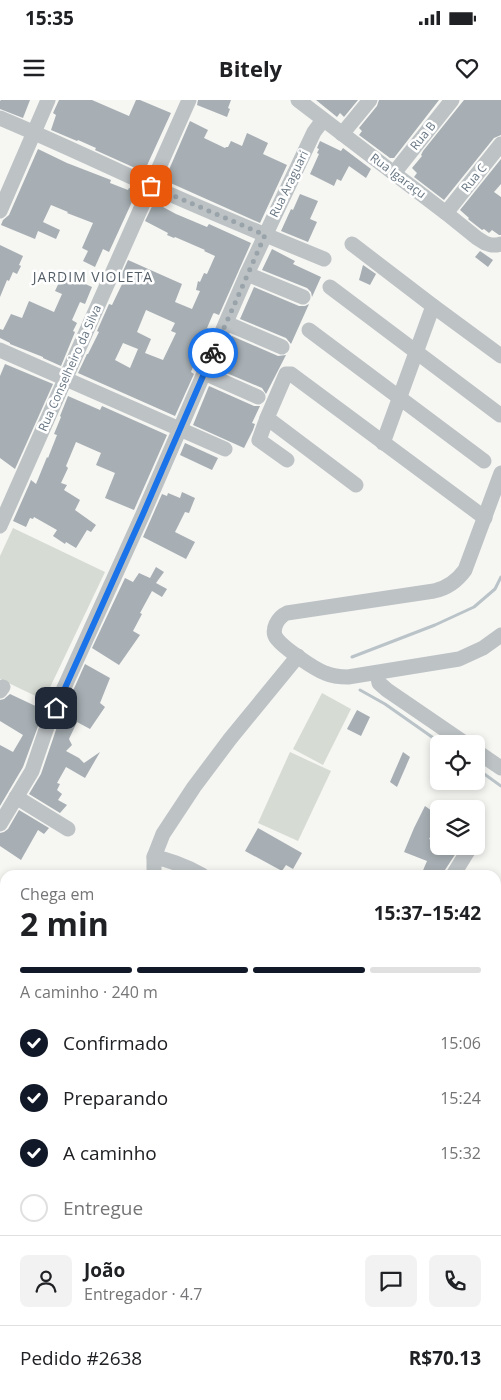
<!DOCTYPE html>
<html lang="pt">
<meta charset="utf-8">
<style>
:root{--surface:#fff;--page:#f2f2f2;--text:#202124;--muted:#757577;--line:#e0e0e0;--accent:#111827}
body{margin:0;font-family:"Open Sans",sans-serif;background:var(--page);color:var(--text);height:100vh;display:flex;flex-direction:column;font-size:19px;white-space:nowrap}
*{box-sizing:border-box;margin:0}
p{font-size:16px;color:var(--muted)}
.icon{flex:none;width:28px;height:28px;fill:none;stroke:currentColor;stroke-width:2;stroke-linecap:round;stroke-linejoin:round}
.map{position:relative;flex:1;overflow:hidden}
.panel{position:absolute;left:0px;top:770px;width:501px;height:530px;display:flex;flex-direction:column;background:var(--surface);border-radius:15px 15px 0 0;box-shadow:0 2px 8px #0003}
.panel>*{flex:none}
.buttons{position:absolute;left:430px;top:635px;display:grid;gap:10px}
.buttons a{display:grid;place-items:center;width:55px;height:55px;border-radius:8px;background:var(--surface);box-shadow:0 2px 8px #0003;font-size:25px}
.pin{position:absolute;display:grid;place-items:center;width:42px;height:42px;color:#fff;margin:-21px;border-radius:10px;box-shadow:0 2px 8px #0006}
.courier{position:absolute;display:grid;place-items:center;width:50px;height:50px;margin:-25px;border:4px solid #1a73e8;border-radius:50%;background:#fff;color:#222;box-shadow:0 1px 6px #0007}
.headline em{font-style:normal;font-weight:700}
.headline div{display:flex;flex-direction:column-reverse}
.headline{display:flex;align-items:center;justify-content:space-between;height:85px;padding:0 20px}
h1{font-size:32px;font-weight:700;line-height:38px}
.bar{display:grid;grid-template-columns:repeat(4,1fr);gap:8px 5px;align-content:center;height:60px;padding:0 20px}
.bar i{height:6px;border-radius:4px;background:var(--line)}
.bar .current{background:var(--accent)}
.bar p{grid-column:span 4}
.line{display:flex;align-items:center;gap:12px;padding:0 20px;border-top:1px solid var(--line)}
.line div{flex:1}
.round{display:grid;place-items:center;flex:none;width:52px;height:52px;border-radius:8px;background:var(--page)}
ol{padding:0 20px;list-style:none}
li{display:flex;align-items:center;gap:15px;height:55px}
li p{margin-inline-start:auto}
li .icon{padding:5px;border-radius:50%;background:var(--accent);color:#fff;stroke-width:4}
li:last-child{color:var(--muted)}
li i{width:28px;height:28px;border:2px solid var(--line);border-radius:50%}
.status{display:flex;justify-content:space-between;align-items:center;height:35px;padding:0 25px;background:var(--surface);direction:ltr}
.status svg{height:14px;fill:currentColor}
header{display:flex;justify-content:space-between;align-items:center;height:65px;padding:0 20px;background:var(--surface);font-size:22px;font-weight:700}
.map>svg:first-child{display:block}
.green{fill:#d6dbd3}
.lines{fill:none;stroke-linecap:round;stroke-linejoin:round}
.stream{stroke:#b9c3c8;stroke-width:3}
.building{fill:#a7afb4;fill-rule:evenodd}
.major-casing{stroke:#b1b6ba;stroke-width:21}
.minor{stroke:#bdc2c5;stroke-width:15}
.major{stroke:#fff;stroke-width:19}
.done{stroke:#99a3aa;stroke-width:5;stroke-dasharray:0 9}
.route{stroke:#1a73e8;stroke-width:6}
.labels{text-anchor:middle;stroke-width:5;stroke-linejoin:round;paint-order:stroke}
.street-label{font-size:12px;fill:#677683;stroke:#fff}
.neighbourhood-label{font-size:14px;letter-spacing:1px;fill:#555f68;stroke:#fff}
</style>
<div class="status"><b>15:35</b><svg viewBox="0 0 49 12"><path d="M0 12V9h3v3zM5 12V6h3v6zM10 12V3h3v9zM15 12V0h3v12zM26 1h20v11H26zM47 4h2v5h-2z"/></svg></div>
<header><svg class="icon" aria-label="menu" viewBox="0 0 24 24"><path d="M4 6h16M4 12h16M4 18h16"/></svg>Bitely<svg class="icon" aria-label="heart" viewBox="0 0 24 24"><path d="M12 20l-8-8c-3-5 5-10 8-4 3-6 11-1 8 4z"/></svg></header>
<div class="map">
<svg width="501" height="1300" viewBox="0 0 501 1300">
<rect width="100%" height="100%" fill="#f6f6f3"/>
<g class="green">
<polygon points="13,428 105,472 44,600 0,579 0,456"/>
<polygon points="322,593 351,609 323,665 293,649"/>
<polygon points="290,652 331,671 298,741 258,723"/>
<polygon points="496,1166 501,1167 501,1300 334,1300 337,1295 496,1295"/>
</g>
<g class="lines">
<g class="stream">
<polyline points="352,557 435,525 474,507 495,489 501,477"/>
<polyline points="360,590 385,604 442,644"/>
<polyline points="476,668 501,686"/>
</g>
</g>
<g class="building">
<polygon points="1,0 30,0 23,18 0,9 0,1"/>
<polygon points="59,0 92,0 129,16 136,0 140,0 171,13 144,72 95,50 96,48 78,40 77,41 51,30 56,15 53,13"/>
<polygon points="198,0 231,0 228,8 230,9 227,17 197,5"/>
<polygon points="316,0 358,0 344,17 340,13 337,17"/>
<polygon points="379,0 439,0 394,58 390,58 359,35 362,31 359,28 377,6"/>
<polygon points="464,0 501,0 501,35 494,38 444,100 414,77 417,73 412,68 422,56 421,55 423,51"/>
<polygon points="190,21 208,30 204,38 225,48 226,47 228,47 231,41 242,46 247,33 268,43 263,54 287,65 260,123 166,81 169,72 168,72"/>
<polygon points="320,41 341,51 343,48 371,69 366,78 349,66 341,81 337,79 334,86 310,74 319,54 317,53 319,49 317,48"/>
<polygon points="38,49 67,63 111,80 110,83 128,90 129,88 137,91 109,152 103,149 95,167 83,161 88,151 82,148 93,123 67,113 68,112 51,105 43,122 60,130 56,139 38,131 35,139 1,125 3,120 9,115"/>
<polygon points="501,59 501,84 494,92 501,97 501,135 499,135 492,130 489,133 484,129 482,130 468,119 469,118 460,110"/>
<polygon points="300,94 318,101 310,119 317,122 308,142 281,131 291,109 293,110"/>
<path d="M156,98L165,102L163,107L176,114L207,127L209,124L251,143L219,215L214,213L213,214L207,228L212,231L200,255L198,254L191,272L194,274L175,316L78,273L87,254H88L99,232L97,231L109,204L112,205L124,180L120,178L128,160L182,184L175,202L192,209L200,191L196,190L198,181L200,182L204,173L207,174L215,156L204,151L205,150L175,137L174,138L167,135L168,133L145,121ZM146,210L175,223L171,231L176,233L163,260L145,253L151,239L137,232ZM123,243L138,249L130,268L115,260Z"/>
<polygon points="0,145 23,156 19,165 21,166 17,174 13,172 9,181 7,180 0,197"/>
<polygon points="272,149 295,161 293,164 321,177 312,197 311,192 307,188 262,170"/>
<polygon points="480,151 493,160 488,167 475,157"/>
<polygon points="363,165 376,174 370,185 359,180"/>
<polygon points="63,174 92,187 85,204 80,202 72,220 77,223 73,231 75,232 61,266 43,258 43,257 10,244 10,243 0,238 0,229 3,230 11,214 22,218 29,201 54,212 62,194 55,191"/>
<polygon points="254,187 299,206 305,206 309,204 291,244 286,238 240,219"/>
<polygon points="232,236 278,256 286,255 266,294 262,288 217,269"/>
<polygon points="5,264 53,284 15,369 0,358 0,276"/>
<polygon points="209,286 254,306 260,306 252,323 255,324 253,330 244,348 193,325"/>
<polygon points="68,296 100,310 102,306 167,335 134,410 105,398 115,373 96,365 101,353 76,342 66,366 68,368 61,383 67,385 64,390 80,400 75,410 96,425 91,432 87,430 76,448 66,442 65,444 53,436 57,430 34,417 33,419 30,418 26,427 13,421 29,385 31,380 36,384 47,357 48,358 57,335 54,334 61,317 60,316"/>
<polygon points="185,343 218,358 212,370 180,355"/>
<polygon points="182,392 195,398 189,413 185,412 175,432 195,442 186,459 143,437 162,394 167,396 168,393 180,398"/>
<polygon points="156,467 164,472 156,483 167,489 162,497 152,491 140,513 142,514 133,531 140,535 119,565 92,548 125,478 133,482 139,473 150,478"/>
<polygon points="85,564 110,578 100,603 105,607 90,629 77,622 69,639 72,645 66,651 79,658 84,663 100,652 85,678 66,667 57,683 60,684 57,690 62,694 58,700 67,705 60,713 29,694 41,674 58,624"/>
<polygon points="10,594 44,610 23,667 0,706 0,645 13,652 23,635 0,621 0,600 4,599"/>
<polygon points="357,610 370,617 361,636 347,629"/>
<polygon points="403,652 410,657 397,687 390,682"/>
<polygon points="425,706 439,716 439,721 429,739 439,744 439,746 442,746 456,753 445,770 444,775 421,775 427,761 404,752 414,728"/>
<polygon points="19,710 49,728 44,734 38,730 21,760 0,746 0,733 4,732 8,729"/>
<polygon points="258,728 302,753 293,769 286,765 282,771 245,751"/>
</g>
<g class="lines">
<defs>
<g id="major">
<polyline points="0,903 5,903"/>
<polyline points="0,923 5,923"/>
<polyline points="496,1102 501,1105"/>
<polyline points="496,1127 501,1130"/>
</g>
</defs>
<use href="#major" class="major-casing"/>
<g class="minor">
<polyline points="298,0 446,113 477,138 485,143 491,145 497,145 501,144"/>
<path d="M0,18C50,39 99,62 149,85C207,111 265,135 324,159"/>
<polyline points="342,34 370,0"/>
<polyline points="394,73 452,0"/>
<polyline points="0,111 48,0"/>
<polyline points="446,113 501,44"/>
<polyline points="352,144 433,206 501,256"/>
<polyline points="247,174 303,197"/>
<polyline points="330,187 500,315"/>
<polyline points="226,223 282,247"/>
<polyline points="309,230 484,361"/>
<polyline points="0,250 225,349"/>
<polyline points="204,273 258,297"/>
<polyline points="267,318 259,340 287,360"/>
<polyline points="383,343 433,206"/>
<path d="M501,373L465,470C457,481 448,488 434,491L287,513C278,517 270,530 277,539C284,548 314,569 325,573C332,576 340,577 348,577L459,559L483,548L501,535"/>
<polyline points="356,385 267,318 286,274 291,274 485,418"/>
<polyline points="0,426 189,0"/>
<polyline points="377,573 379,583 387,590 466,644"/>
<polyline points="0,591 3,587"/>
<polyline points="476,651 501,668"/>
<polyline points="16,697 68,729"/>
<polyline points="0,724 32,671 49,621 143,414 247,174 314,32 323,20"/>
<path d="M154,757C171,760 187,767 202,775"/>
<polyline points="154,775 154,757 163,734 194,687 230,639 298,556"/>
<polyline points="453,775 471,746"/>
<polyline points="0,851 5,859"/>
<polyline points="496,851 501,854"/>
<polyline points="496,944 501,947"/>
<polyline points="0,1140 5,1143"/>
<polyline points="0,1285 5,1288"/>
<polyline points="15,1295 23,1300"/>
<polyline points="151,1300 154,1295"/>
<polyline points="302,1300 305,1295"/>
</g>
<use href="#major" class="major"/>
</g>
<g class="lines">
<polyline class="done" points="151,86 265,135 213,253"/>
<polyline class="route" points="56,608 143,414 213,253"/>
</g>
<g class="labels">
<g class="street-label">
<text transform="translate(423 36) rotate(-51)" y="4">Rua B</text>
<text transform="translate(398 76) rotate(37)" y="4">Rua Igaraçu</text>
<text transform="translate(474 78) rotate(-51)" y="4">Rua C</text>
<text transform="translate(289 84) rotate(-64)" y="4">Rua Araguari</text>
<text transform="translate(70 268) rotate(-66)" y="4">Rua Conselheiro da Silva</text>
</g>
<g class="neighbourhood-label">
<text x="93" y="182">JARDIM VIOLETA</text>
</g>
</g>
</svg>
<div class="buttons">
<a><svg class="icon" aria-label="locate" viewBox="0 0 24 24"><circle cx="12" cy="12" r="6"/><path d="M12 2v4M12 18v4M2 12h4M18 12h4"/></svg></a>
<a><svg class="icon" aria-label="layers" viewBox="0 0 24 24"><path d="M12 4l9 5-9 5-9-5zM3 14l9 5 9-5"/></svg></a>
</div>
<div class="pin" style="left:151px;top:86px;background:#ea580c"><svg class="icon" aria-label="bag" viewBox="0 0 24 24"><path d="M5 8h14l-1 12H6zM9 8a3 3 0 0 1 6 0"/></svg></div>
<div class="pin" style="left:56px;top:608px;background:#1f2937"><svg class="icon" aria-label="home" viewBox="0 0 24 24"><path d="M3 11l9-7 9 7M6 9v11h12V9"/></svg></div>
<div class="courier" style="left:213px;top:253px"><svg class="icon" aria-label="bike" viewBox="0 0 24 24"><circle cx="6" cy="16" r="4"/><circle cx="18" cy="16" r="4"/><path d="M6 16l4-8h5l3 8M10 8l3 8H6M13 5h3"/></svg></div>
<section class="panel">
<div class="headline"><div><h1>2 min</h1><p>Chega em</p></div><em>15:37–15:42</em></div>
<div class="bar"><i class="current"></i><i class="current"></i><i class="current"></i><i></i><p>A caminho · 240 m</p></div>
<ol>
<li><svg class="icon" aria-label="check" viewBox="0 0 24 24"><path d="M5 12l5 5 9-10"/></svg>Confirmado<p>15:06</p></li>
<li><svg class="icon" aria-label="check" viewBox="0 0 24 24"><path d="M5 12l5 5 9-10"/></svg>Preparando<p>15:24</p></li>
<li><svg class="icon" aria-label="check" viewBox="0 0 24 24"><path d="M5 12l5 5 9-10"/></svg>A caminho<p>15:32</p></li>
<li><i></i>Entregue</li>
</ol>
<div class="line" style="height:90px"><a class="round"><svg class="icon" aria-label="person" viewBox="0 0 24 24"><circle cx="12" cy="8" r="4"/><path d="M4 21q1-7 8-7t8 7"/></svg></a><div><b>João</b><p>Entregador · 4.7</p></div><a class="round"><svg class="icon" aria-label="chat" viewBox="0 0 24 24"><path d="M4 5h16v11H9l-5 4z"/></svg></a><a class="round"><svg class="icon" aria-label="phone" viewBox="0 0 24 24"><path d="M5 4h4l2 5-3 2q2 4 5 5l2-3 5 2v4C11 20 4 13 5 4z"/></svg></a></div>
<div class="line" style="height:65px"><div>Pedido #2638</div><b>R$70.13</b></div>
</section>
</div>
